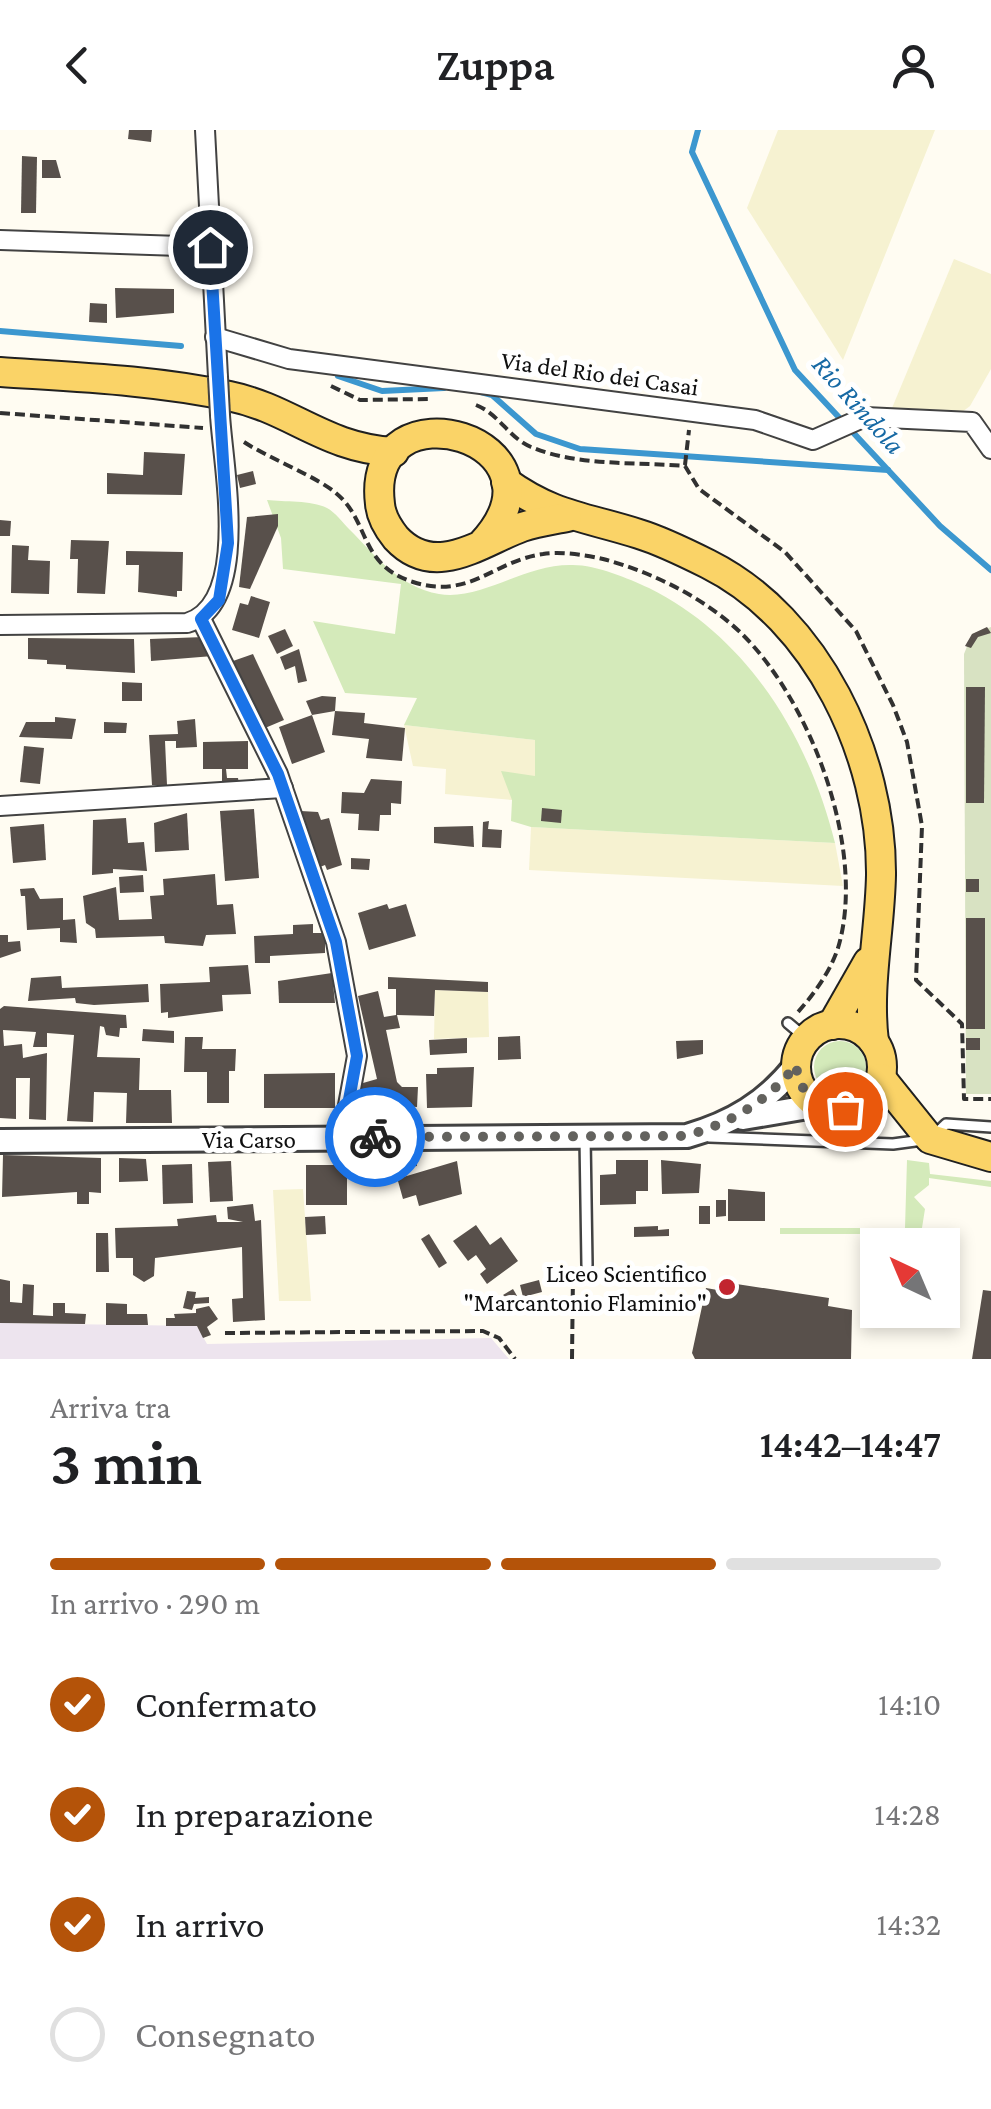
<!DOCTYPE html>
<html lang="it">
<meta charset="utf-8">
<style>
:root{--surface:#fff;--page:#f2f2f2;--text:#202124;--muted:#757577;--line:#e0e0e0;--accent:#b45309}
body{margin:0;font-family:"Crimson Pro",serif;background:var(--page);color:var(--text);height:100vh;display:flex;flex-direction:column;font-size:38px;white-space:nowrap}
*{box-sizing:border-box;margin:0}
p{font-size:32px;color:var(--muted)}
.icon{flex:none;width:55px;height:55px;fill:none;stroke:currentColor;stroke-width:2;stroke-linecap:round;stroke-linejoin:round}
.map{position:relative;height:1229px;overflow:hidden}
.drawer{display:flex;flex-direction:column;background:var(--surface);flex:1}
.drawer>*{flex:none}
.needle{width:65px;rotate:316deg}
.tools{position:absolute;left:860px;top:1098px;display:grid;gap:20px}
.tools a{display:grid;place-items:center;width:100px;height:100px;border-radius:0px;background:var(--surface);box-shadow:0 5px 15px #0003;font-size:50px}
.pin{position:absolute;display:grid;place-items:center;width:85px;height:85px;color:#fff;margin:-42px;border:5px solid #fff;border-radius:50%;box-shadow:0 2px 10px #0007}
.courier{position:absolute;display:grid;place-items:center;width:100px;height:100px;margin:-50px;border:8px solid #1a73e8;border-radius:50%;background:#fff;color:#222;box-shadow:0 2px 12px #0007}
.head em{font-style:normal;font-weight:600}
.head div{display:flex;flex-direction:column-reverse}
.head{display:flex;align-items:center;justify-content:space-between;height:170px;padding:0 50px}
h1{font-size:65px;font-weight:600;line-height:75px}
.bar{display:grid;grid-template-columns:repeat(4,1fr);gap:15px 10px;align-content:center;height:120px;padding:0 50px}
.bar i{height:12px;border-radius:8px;background:var(--line)}
.bar .current{background:var(--accent)}
.bar p{grid-column:span 4}
ol{padding:0 50px;list-style:none}
li{display:flex;align-items:center;gap:30px;height:110px}
li p{margin-inline-start:auto}
li .icon{padding:10px;border-radius:50%;background:var(--accent);color:#fff;stroke-width:4}
li:last-child{color:var(--muted)}
li i{width:55px;height:55px;border:5px solid var(--line);border-radius:50%}
header{display:flex;justify-content:space-between;align-items:center;height:130px;padding:0 50px;background:var(--surface);font-size:45px;font-weight:600}
.map>svg:first-child{display:block}
.industrial{fill:#ede4ee}
.farmland{fill:#f6f2d1}
.green{fill:#d4eaba}
.cemetery{fill:#d8e2c2}
.lines{fill:none;stroke-linecap:round;stroke-linejoin:round}
.stream{stroke:#3c97cf;stroke-width:6}
.building{fill:#58504b}
.service-casing{stroke:#424242;stroke-width:14}
.minor-casing{stroke:#424242;stroke-width:22}
.tertiary-casing{stroke:#424242;stroke-width:28}
.primary-casing{stroke:#202020;stroke-width:32}
.path{stroke:#313131;stroke-width:4;stroke-dasharray:10 5;stroke-linecap:butt}
.service{stroke:#fff;stroke-width:9}
.minor{stroke:#fff;stroke-width:18}
.tertiary{stroke:#fff;stroke-width:22}
.primary{stroke:#fad367;stroke-width:28}
.minor-bridge-casing{stroke:#424242;stroke-width:22;stroke-linecap:butt}
.minor-bridge{stroke:#fff;stroke-width:18}
.done{stroke:#63625e;stroke-width:10;stroke-dasharray:0 18}
.route{stroke:#1a73e8;stroke-width:12}
.poi-dot{fill:#c2252f;stroke:#fff;stroke-width:4}
.labels{text-anchor:middle;stroke-width:10;stroke-linejoin:round;paint-order:stroke}
.street-label{font-size:25px;fill:#0f0f0f;stroke:#fff}
.poi-label{font-size:25px;fill:#0f0f0f;stroke:#fff;text-anchor:end}
.water-label{font-size:28px;font-style:italic;fill:#1669a4;stroke:#fff}
</style>
<header><svg class="icon" aria-label="back" viewBox="0 0 24 24"><path d="M15 5l-7 7 7 7"/></svg>Zuppa<svg class="icon" aria-label="person" viewBox="0 0 24 24"><circle cx="12" cy="8" r="4"/><path d="M4 21q1-7 8-7t8 7"/></svg></header>
<div class="map">
<svg width="991" height="1229" viewBox="0 0 991 1229">
<rect width="100%" height="100%" fill="#fffcf2"/>
<polygon class="industrial" points="0,1193 197,1196 207,1214 491,1208 509,1229 0,1229"/>
<g class="farmland">
<polygon points="778,0 935,0 843,230 747,78"/>
<polygon points="954,129 991,144 991,239 970,276 962,282 892,278"/>
<polygon points="404,595 535,610 535,646 512,670 445,664 446,639 413,636"/>
<polygon points="531,697 835,713 843,756 529,740"/>
<polygon points="435,860 488,862 489,907 434,909"/>
<polygon points="303,1059 311,1171 279,1171 273,1060"/>
</g>
<g class="green">
<path d="M267,370C284,372 311,370 327,378C335,382 343,393 349,399C376,426 399,457 439,464C481,471 522,435 570,435C595,434 627,448 649,458C748,507 809,608 835,713L531,697L511,691L512,670L501,641L535,646V610L404,595L417,568L345,563L313,491L395,504L401,454L283,439L281,408Z"/>
<circle cx="840" cy="937" r="26"/>
<polygon points="907,1030 929,1033 930,1044 991,1051 991,1057 929,1048 929,1055 914,1067 925,1079 921,1104 780,1104 780,1098 905,1098"/>
</g>
<polygon class="cemetery" points="991,497 991,964 966,964 964,524 972,504"/>
<g class="lines">
<g class="stream">
<polyline points="698,0 692,22 795,240 940,396 991,440"/>
<polyline points="0,201 181,216"/>
<polyline points="338,246 382,261 444,258"/>
<polyline points="481,262 492,265 536,304 580,319 888,340"/>
</g>
</g>
<g class="building">
<polygon points="129,0 152,0 151,12 128,9"/>
<polygon points="22,26 37,27 36,83 21,83"/>
<polygon points="42,30 56,30 61,48 42,48"/>
<polygon points="115,158 174,159 174,183 116,188"/>
<polygon points="90,173 107,174 107,193 89,192"/>
<polygon points="144,322 185,324 182,365 107,364 107,343 143,345"/>
<polygon points="253,341 256,354 240,358 237,345"/>
<polygon points="278,384 278,396 250,459 239,457 247,387"/>
<polygon points="0,390 11,391 10,406 0,406"/>
<polygon points="71,410 109,411 105,464 77,463 78,429 70,429"/>
<polygon points="12,415 29,416 28,430 50,431 49,464 11,463"/>
<polygon points="126,421 183,422 182,461 177,461 177,467 138,462 139,435 126,435"/>
<polygon points="251,466 270,472 259,508 232,500 240,473 248,475"/>
<polygon points="987,497 991,503 978,507 971,518 965,516 972,504"/>
<polygon points="285,499 293,516 277,524 268,506"/>
<polygon points="204,507 213,526 151,531 150,509"/>
<polygon points="28,508 134,509 135,543 66,539 66,535 47,534 47,530 28,529"/>
<polygon points="299,519 307,551 298,553 295,536 285,540 280,527"/>
<polygon points="253,524 284,590 265,598 233,531"/>
<polygon points="122,552 142,553 142,571 122,571"/>
<polygon points="966,557 985,557 984,673 966,673"/>
<polygon points="322,566 336,567 335,581 312,585 325,622 292,634 279,597 312,585 306,571"/>
<polygon points="335,581 365,583 364,593 405,598 402,631 366,628 369,609 332,605"/>
<polygon points="55,587 76,589 72,609 19,607 26,592 55,592"/>
<polygon points="195,589 197,617 176,618 176,611 165,611 167,655 152,655 149,605 178,604 177,591"/>
<polygon points="104,592 127,593 126,603 104,603"/>
<polygon points="248,611 248,639 226,639 227,648 238,648 239,654 222,654 222,639 203,639 203,612"/>
<polygon points="24,616 44,618 40,654 20,652"/>
<polygon points="371,649 402,651 401,674 391,673 391,685 380,685 379,701 358,700 359,684 341,683 342,662 364,663"/>
<polygon points="542,678 562,680 561,693 541,691"/>
<polygon points="254,679 259,748 225,751 220,681"/>
<polygon points="301,681 318,682 321,690 329,688 342,735 327,740 325,735 320,737"/>
<polygon points="187,683 189,720 155,722 154,693"/>
<polygon points="126,688 128,713 144,712 147,741 113,739 113,743 92,745 93,690"/>
<polygon points="489,691 488,699 502,700 501,718 482,717 483,692"/>
<polygon points="44,694 46,730 13,733 10,697"/>
<polygon points="473,696 474,717 434,713 434,697"/>
<polygon points="351,728 370,729 369,740 351,739"/>
<polygon points="215,744 217,775 233,774 236,804 206,805 203,816 165,813 164,806 96,808 95,799 86,793 83,766 116,757 119,790 152,789 150,766 164,765 163,749"/>
<polygon points="143,745 144,762 120,763 119,747"/>
<rect x="966" y="749" width="13" height="13"/>
<polygon points="34,758 40,769 63,768 63,790 75,789 77,813 60,812 60,798 27,800 25,766 21,766 20,759"/>
<polygon points="387,774 389,779 406,774 416,806 369,820 358,783"/>
<rect x="966" y="788" width="19" height="111"/>
<polygon points="313,794 313,803 325,803 325,823 270,826 270,833 255,833 254,806 293,804 293,795"/>
<polygon points="0,805 8,805 8,812 20,811 21,821 0,828"/>
<polygon points="248,835 251,864 222,865 223,881 168,888 168,882 161,883 160,854 210,852 209,837"/>
<polygon points="332,843 335,873 279,873 278,851"/>
<polygon points="61,846 62,858 148,854 149,872 94,875 76,873 75,868 28,871 31,848"/>
<polygon points="388,847 488,852 488,862 435,860 434,886 397,885 400,898 386,900 397,952 402,957 418,957 417,977 355,973 363,953 377,949 358,866 378,861 384,887 396,885 396,859 388,859"/>
<polygon points="4,876 126,885 127,898 120,898 119,907 106,905 104,897 100,896 97,927 140,928 139,960 171,960 172,993 126,993 127,963 94,962 93,992 67,991 74,905 47,903 47,917 33,917 36,902 3,900 4,916 22,914 23,928 47,923 46,990 29,989 30,948 16,948 16,989 0,988 0,879"/>
<polygon points="143,899 174,901 174,913 142,911"/>
<polygon points="520,906 521,929 498,930 498,907"/>
<polygon points="185,907 203,907 202,919 236,919 235,941 229,941 229,973 207,973 207,942 184,942"/>
<polygon points="467,908 467,923 430,925 429,910"/>
<rect x="966" y="908" width="14" height="12"/>
<polygon points="703,910 703,924 677,929 676,911"/>
<polygon points="474,937 472,977 427,978 426,944 437,944 437,938"/>
<polygon points="335,943 335,978 264,978 264,944"/>
<polygon points="389,1019 416,1019 417,1036 408,1037 408,1043 399,1043 400,1048 457,1031 462,1064 419,1076 416,1065 403,1069"/>
<polygon points="3,1025 101,1028 101,1063 89,1062 89,1074 77,1074 77,1062 2,1067"/>
<polygon points="119,1028 146,1029 148,1051 119,1052"/>
<polygon points="616,1030 648,1030 648,1061 636,1061 636,1074 600,1075 600,1045 616,1044"/>
<polygon points="661,1030 701,1034 699,1063 662,1064"/>
<polygon points="231,1031 233,1071 210,1072 208,1032"/>
<polygon points="192,1034 193,1073 163,1074 162,1035"/>
<rect x="306" y="1035" width="41" height="40"/>
<polygon points="728,1059 765,1062 765,1091 728,1091"/>
<polygon points="716,1070 726,1070 726,1086 716,1087"/>
<polygon points="253,1074 255,1091 261,1090 265,1190 233,1192 232,1169 243,1168 242,1117 155,1128 154,1146 144,1152 133,1145 133,1128 116,1128 115,1098 178,1096 177,1089 216,1085 217,1092 243,1092 228,1089 227,1077"/>
<rect x="699" y="1076" width="11" height="18"/>
<polygon points="325,1086 326,1104 306,1105 305,1087"/>
<polygon points="476,1095 490,1115 501,1107 518,1131 487,1154 480,1144 486,1139 476,1125 468,1131 453,1111"/>
<polygon points="658,1096 658,1100 669,1099 669,1106 634,1107 634,1097"/>
<polygon points="96,1103 108,1103 109,1142 96,1142"/>
<polygon points="429,1104 447,1133 439,1138 421,1109"/>
<polygon points="0,1149 10,1151 10,1172 22,1173 23,1154 34,1155 33,1185 53,1186 53,1173 65,1173 65,1183 86,1184 85,1194 0,1193"/>
<polygon points="539,1150 542,1162 523,1167 520,1155"/>
<polygon points="730,1153 829,1168 828,1176 852,1180 851,1229 695,1229 692,1223 706,1158 729,1162"/>
<polygon points="513,1159 523,1176 514,1182 503,1165"/>
<polygon points="983,1160 991,1161 991,1229 972,1229"/>
<polygon points="187,1161 196,1162 195,1168 209,1167 209,1173 194,1174 192,1180 183,1178"/>
<polygon points="106,1173 127,1174 127,1184 147,1184 148,1195 106,1195"/>
<polygon points="209,1176 218,1189 207,1197 211,1205 203,1208 197,1196 166,1196 166,1188 175,1188 174,1184 196,1183 196,1179"/>
</g>
<g class="lines">
<defs>
<g id="service">
<polyline points="788,893 807,909"/>
<polyline points="585,1007 587,1135"/>
<polyline points="709,1007 893,1014 930,1009 946,994 991,997"/>
</g>
<g id="minor">
<polyline points="205,0 218,247"/>
<polyline points="0,110 210,117"/>
<polyline points="215,207 289,229 755,290 813,310 865,287 972,292 991,319"/>
<polyline points="201,489 278,644 336,812 357,926 342,1008"/>
<path d="M0,495L187,493C251,474 223,337 220,285"/>
<polyline points="0,676 283,658"/>
</g>
<g id="tertiary">
<polyline points="743,988 820,975"/>
<path d="M0,1011L687,1006C732,993 766,973 796,935"/>
</g>
<g id="primary">
<path d="M0,242C75,247 155,250 229,266C292,279 324,318 394,322"/>
<path d="M506,352C553,386 586,387 639,404C662,411 686,423 708,434C818,489 882,627 881,745C880,801 867,856 874,912"/>
<path d="M481,415C581,309 364,248 380,374C381,387 388,398 396,408C435,450 481,412 522,397C536,392 552,390 567,387"/>
<circle cx="839" cy="937" r="43"/>
<polyline points="832,895 868,832"/>
<polyline points="881,948 930,1009 991,1027"/>
</g>
</defs>
<use href="#service" class="service-casing"/>
<use href="#minor" class="minor-casing"/>
<use href="#tertiary" class="tertiary-casing"/>
<use href="#primary" class="primary-casing"/>
<g class="path">
<polyline points="331,256 360,270 428,269"/>
<path d="M476,275C499,284 509,308 531,317C576,336 636,332 685,336L699,359L785,422L856,501L893,575L907,612L922,696L916,850L962,894L964,969H991"/>
<polyline points="0,283 203,298"/>
<path d="M244,312C270,329 318,347 337,364C370,392 359,435 413,452C470,470 493,431 543,424C560,421 585,425 603,429C652,442 705,468 742,504C812,573 867,722 838,818C830,842 814,864 798,882"/>
<polyline points="685,335 689,300"/>
<polyline points="225,1203 483,1201 499,1208 515,1229"/>
<polyline points="572,1229 573,1144"/>
</g>
<use href="#service" class="service"/>
<use href="#minor" class="minor"/>
<use href="#tertiary" class="tertiary"/>
<use href="#primary" class="primary"/>
<defs>
<polyline id="minor-bridge" points="218,247 220,285"/>
</defs>
<use href="#minor-bridge" class="minor-bridge-casing"/>
<use href="#minor-bridge" class="minor-bridge"/>
</g>
<g class="lines">
<path class="done" d="M375,1007L686,1006C732,992 766,973 796,935C799,963 817,980 845,979"/>
<polyline class="route" points="210,117 228,413 219,470 201,489 278,644 336,812 357,926 342,1008 375,1007"/>
</g>
<circle class="poi-dot" cx="727" cy="1157" r="10"/>
<g class="labels">
<g class="street-label">
<text transform="translate(600 243) rotate(8)" y="9">Via del Rio dei Casai</text>
<text x="249" y="1018">Via Carso</text>
</g>
<g class="poi-label">
<text x="707" y="1152">Liceo Scientifico<tspan x="707" dy="29">"Marcantonio Flaminio"</tspan></text>
</g>
<g class="water-label">
<text transform="translate(859 274) rotate(48)" y="10">Rio Rindola</text>
</g>
</g>
</svg>
<div class="tools">
<a><svg class="needle" viewBox="-14 -14 28 28"><path d="M0-13l5 13h-10z" fill="#e53935"/><path d="M0 13l5-13h-10z" fill="#757577"/></svg></a>
</div>
<div class="pin" style="left:845px;top:979px;background:#ea580c"><svg class="icon" aria-label="bag" viewBox="0 0 24 24"><path d="M5 8h14l-1 12H6zM9 8a3 3 0 0 1 6 0"/></svg></div>
<div class="pin" style="left:210px;top:117px;background:#1f2937"><svg class="icon" aria-label="home" viewBox="0 0 24 24"><path d="M3 11l9-7 9 7M6 9v11h12V9"/></svg></div>
<div class="courier" style="left:375px;top:1007px"><svg class="icon" aria-label="bike" viewBox="0 0 24 24"><circle cx="6" cy="16" r="4"/><circle cx="18" cy="16" r="4"/><path d="M6 16l4-8h5l3 8M10 8l3 8H6M13 5h3"/></svg></div>
</div>
<section class="drawer">
<div class="head"><div><h1>3 min</h1><p>Arriva tra</p></div><em>14:42–14:47</em></div>
<div class="bar"><i class="current"></i><i class="current"></i><i class="current"></i><i></i><p>In arrivo · 290 m</p></div>
<ol>
<li><svg class="icon" aria-label="check" viewBox="0 0 24 24"><path d="M5 12l5 5 9-10"/></svg>Confermato<p>14:10</p></li>
<li><svg class="icon" aria-label="check" viewBox="0 0 24 24"><path d="M5 12l5 5 9-10"/></svg>In preparazione<p>14:28</p></li>
<li><svg class="icon" aria-label="check" viewBox="0 0 24 24"><path d="M5 12l5 5 9-10"/></svg>In arrivo<p>14:32</p></li>
<li><i></i>Consegnato</li>
</ol>
</section>
